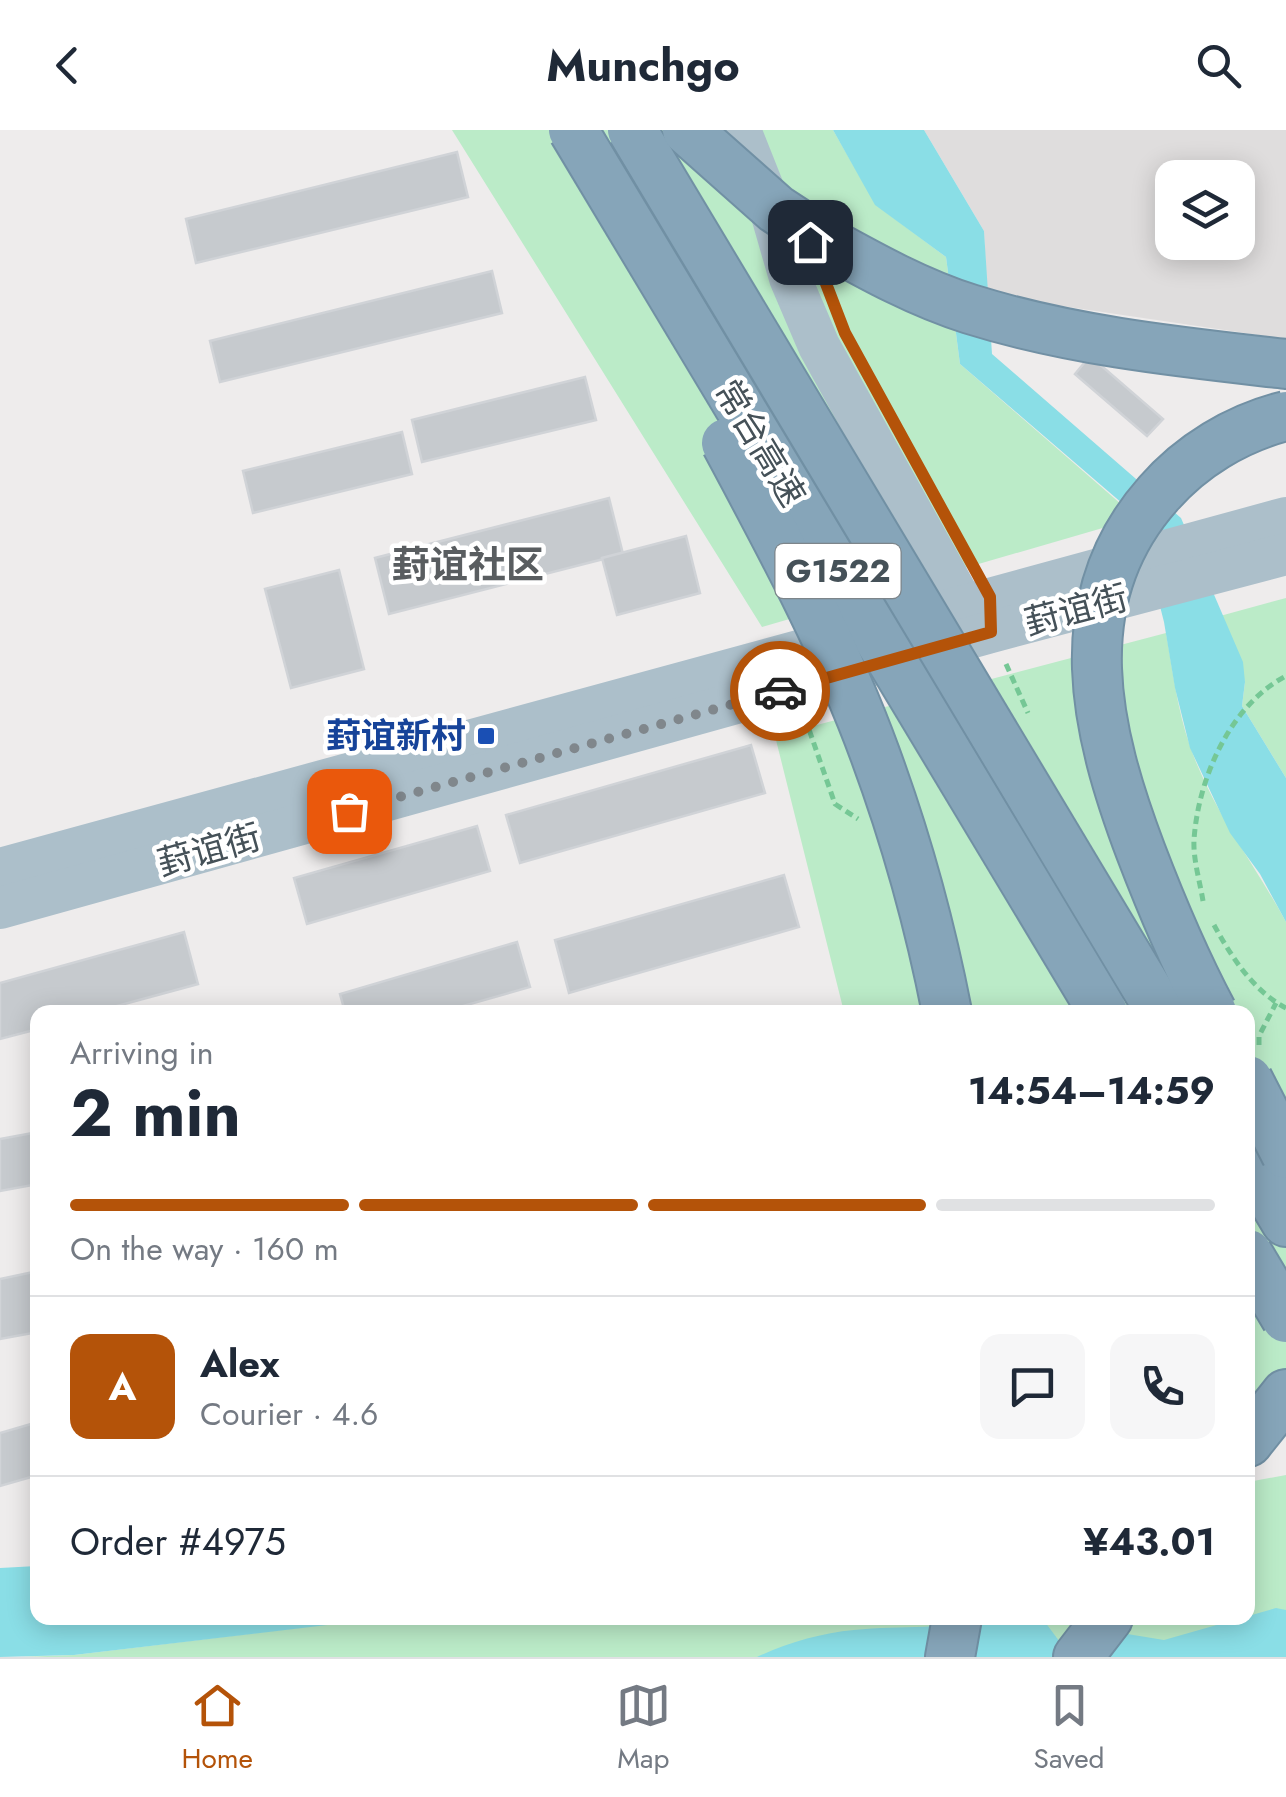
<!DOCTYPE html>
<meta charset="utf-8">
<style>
:root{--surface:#fff;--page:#f6f6f7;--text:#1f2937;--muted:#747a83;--line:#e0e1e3;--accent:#b45309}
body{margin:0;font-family:Jost,"Noto Sans SC",sans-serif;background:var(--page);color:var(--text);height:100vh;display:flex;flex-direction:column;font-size:38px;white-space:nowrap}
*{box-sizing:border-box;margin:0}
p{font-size:32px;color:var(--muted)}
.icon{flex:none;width:55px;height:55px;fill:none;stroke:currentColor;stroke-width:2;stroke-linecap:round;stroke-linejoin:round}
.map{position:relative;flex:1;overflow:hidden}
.details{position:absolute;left:30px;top:875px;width:1225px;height:620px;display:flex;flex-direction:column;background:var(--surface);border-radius:20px;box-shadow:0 5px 25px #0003}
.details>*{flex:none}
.controls{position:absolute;left:1155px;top:30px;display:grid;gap:20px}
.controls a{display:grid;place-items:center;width:100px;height:100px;border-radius:20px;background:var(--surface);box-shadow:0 5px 25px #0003;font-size:50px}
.pin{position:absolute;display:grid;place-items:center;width:85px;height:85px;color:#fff;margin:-42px;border-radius:20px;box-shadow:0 5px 15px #0006}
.courier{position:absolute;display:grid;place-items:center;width:100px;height:100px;margin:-50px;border:8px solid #b45309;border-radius:50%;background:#fff;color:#222;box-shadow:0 2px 12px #0007}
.overview em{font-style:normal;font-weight:700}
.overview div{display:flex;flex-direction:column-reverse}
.overview{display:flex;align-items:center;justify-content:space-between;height:170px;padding:0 40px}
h1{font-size:65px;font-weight:700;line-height:75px}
.bar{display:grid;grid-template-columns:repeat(4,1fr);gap:15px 10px;align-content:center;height:120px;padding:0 40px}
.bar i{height:12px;border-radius:8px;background:var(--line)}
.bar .current{background:var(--accent)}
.bar p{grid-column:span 4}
.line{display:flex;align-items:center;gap:25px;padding:0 40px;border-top:2px solid var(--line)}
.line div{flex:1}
.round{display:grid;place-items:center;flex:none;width:105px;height:105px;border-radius:20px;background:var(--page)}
header{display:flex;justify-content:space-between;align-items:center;height:130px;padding:0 40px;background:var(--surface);font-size:45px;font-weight:700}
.tabs{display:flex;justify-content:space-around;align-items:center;height:140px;border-top:2px solid var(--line);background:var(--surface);font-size:28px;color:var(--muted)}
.tabs a{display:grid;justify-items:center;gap:5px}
.tabs .current{color:var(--accent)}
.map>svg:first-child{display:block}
.education{fill:#dfdddd;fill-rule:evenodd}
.green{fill:#bbebc8}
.water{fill:#8adee6}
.building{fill:#c6cace;stroke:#d0d3d7;stroke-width:2.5}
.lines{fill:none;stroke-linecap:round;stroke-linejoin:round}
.highway-casing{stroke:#7190a4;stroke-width:52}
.path{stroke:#75c795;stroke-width:5;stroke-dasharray:8 5;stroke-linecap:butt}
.major{stroke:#acbfca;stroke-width:42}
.highway{stroke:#86a5b9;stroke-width:48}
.highway-bridge-casing{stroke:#7190a4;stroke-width:52;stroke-linecap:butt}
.highway-bridge{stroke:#86a5b9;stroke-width:48}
.done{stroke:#80878c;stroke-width:10;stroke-dasharray:0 18}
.route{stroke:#b45309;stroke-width:12}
.transit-dot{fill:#1a4fb4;stroke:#fff;stroke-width:4}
.labels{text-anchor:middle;stroke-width:9;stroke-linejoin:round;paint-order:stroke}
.shield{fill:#fff;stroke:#7d858a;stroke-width:2.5}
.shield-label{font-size:32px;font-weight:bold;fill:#455158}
.street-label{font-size:35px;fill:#455158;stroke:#fff}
.transit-label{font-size:35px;font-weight:bold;fill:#164399;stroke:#fff;text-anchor:end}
.neighbourhood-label{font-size:38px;font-weight:bold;fill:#595d60;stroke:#fff}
</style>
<header><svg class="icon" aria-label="back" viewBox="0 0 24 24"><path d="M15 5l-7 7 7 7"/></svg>Munchgo<svg class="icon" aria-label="search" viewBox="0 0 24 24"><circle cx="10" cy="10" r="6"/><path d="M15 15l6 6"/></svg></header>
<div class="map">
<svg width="1286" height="1527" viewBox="0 0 1286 1527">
<rect width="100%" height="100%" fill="#eeecec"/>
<path class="education" d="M924,0H1286V209L987,165L984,101ZM1172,48H1238V112H1172Z"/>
<g class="green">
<polygon points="452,0 833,0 876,75 946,127 960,234 1137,388 762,497"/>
<polygon points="1286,468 1286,648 1242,576 1245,552 1220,486"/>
<path d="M1166,503C1173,541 1177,579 1190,616C1212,680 1254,733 1286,792V1270L1248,1275V882H844L775,606Z"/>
<polygon points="1286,1345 1286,1527 21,1527 74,1525 379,1488 1248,1488 1248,1352"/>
</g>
<g class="water">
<polygon points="833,0 924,0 984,101 992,224 1181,388 1243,532 1245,552 1242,576 1286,648 1286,792 1260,744 1230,703 1190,618 1175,558 1164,492 1137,386 960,234 946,127 875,75"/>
<polygon points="37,1436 38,1488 386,1488 74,1525 0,1527 0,1438"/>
<polygon points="1276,1478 1286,1480 1286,1527 1101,1527 1115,1502 1164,1510"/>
<path d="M994,1488H1042L1071,1527H757C787,1513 821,1503 854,1500C902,1495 947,1500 994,1488Z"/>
</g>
<g class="building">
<polygon points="457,22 468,67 196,133 186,89"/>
<polygon points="492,141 502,183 220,252 210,211"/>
<polygon points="1090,226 1163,289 1147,306 1075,244"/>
<polygon points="585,247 596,290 422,332 412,290"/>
<polygon points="402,302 412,344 253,383 243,341"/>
<polygon points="609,368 623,424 389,484 375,428"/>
<polygon points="686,406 700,463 617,485 602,428"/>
<polygon points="339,440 364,539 291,558 265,459"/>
<polygon points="751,615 765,663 520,733 506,685"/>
<polygon points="477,696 490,741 307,794 294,748"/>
<polygon points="784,745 799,797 569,863 555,810"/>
<polygon points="184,802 198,854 95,882 38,882 38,899 0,909 0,853"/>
<polygon points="517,812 530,857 442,882 345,882 340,864"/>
<polygon points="38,1002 38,1054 0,1061 0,1009"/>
<polygon points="38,1141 38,1202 0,1209 0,1149"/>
<polygon points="38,1292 38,1345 0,1356 0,1303"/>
</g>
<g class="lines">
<defs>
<g id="highway">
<path d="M825,111C872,137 919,163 970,179C1072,211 1180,222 1286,234"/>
<polyline points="1248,1028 1286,1092"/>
<polyline points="1248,1312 1286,1264"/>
<polyline points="950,1527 957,1488"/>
<polyline points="1078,1527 1108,1488"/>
</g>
</defs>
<use href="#highway" class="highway-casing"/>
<g class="path">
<polyline points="1006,534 1028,583"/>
<polyline points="805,588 835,674 858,689"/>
<path d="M1203,771C1200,752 1193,729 1194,710C1198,649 1230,575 1286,546"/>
<path d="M1214,795C1231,826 1253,861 1286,878"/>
<polyline points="1259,915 1259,906 1276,873"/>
</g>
<g class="major">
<polyline points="740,0 767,68 790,148 819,216 963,475 983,494"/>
<polyline points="0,739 1286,388"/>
<polyline points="0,778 991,502 1286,424"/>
</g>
<use href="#highway" class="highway"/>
<defs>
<g id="highway-bridge">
<polyline points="573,0 1103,882"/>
<polyline points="632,0 1161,882"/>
<polyline points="687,0 776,79 825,111"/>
<path d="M726,313C780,414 836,517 875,624C906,708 930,795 947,882"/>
<path d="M1212,882C1185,831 1162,777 1141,722C1096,603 1063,471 1158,364C1191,326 1237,298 1286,286"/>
<polyline points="1248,950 1286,1024"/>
<polyline points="1248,1124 1286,1188"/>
</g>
</defs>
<use href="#highway-bridge" class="highway-bridge-casing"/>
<use href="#highway-bridge" class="highway-bridge"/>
</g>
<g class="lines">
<polyline class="done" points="349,681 780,561"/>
<polyline class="route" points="780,561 991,502 990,467 845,203 810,112"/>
</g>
<rect class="transit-dot" x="476" y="596" width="20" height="20" rx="5"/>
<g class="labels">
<rect class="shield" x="775.5" y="414" width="125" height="54" rx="8"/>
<g class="shield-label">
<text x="838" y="452">G1522</text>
</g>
<g class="street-label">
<text transform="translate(760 313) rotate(59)" y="12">常台高速</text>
<text transform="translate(1076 480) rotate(-15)" y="12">葑谊街</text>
<text transform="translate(209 720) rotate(-16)" y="12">葑谊街</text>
</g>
<g class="transit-label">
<text x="466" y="618">葑谊新村</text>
</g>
<g class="neighbourhood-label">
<text x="468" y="448">葑谊社区</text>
</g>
</g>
</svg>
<div class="controls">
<a><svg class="icon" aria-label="layers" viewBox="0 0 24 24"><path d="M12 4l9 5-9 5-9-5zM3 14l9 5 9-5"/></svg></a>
</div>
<div class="pin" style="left:349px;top:681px;background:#ea580c"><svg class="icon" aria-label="bag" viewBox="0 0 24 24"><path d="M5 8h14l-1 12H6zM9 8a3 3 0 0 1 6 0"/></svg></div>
<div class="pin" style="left:810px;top:112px;background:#1f2937"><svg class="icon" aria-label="home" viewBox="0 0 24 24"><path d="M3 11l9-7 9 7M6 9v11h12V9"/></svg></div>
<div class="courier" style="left:780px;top:561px"><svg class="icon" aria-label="car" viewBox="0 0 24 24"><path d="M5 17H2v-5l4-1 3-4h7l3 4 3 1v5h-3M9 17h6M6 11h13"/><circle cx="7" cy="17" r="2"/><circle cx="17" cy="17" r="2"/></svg></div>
<section class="details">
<div class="overview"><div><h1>2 min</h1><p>Arriving in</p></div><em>14:54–14:59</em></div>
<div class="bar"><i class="current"></i><i class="current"></i><i class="current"></i><i></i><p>On the way · 160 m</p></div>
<div class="line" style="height:180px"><b class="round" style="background:var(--accent);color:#fff">A</b><div><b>Alex</b><p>Courier · 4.6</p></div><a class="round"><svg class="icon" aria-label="chat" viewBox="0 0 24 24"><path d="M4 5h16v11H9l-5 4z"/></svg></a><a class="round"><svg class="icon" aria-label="phone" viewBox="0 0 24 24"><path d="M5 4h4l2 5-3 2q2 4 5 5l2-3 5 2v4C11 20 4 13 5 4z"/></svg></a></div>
<div class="line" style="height:130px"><div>Order #4975</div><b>¥43.01</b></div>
</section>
</div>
<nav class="tabs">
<a class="current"><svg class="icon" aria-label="home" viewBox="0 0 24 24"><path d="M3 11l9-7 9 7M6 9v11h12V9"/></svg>Home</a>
<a><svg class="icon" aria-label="map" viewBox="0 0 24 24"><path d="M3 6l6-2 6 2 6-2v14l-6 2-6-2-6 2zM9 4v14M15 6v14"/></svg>Map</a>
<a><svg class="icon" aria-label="saved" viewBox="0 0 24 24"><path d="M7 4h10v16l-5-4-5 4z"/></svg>Saved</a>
</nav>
